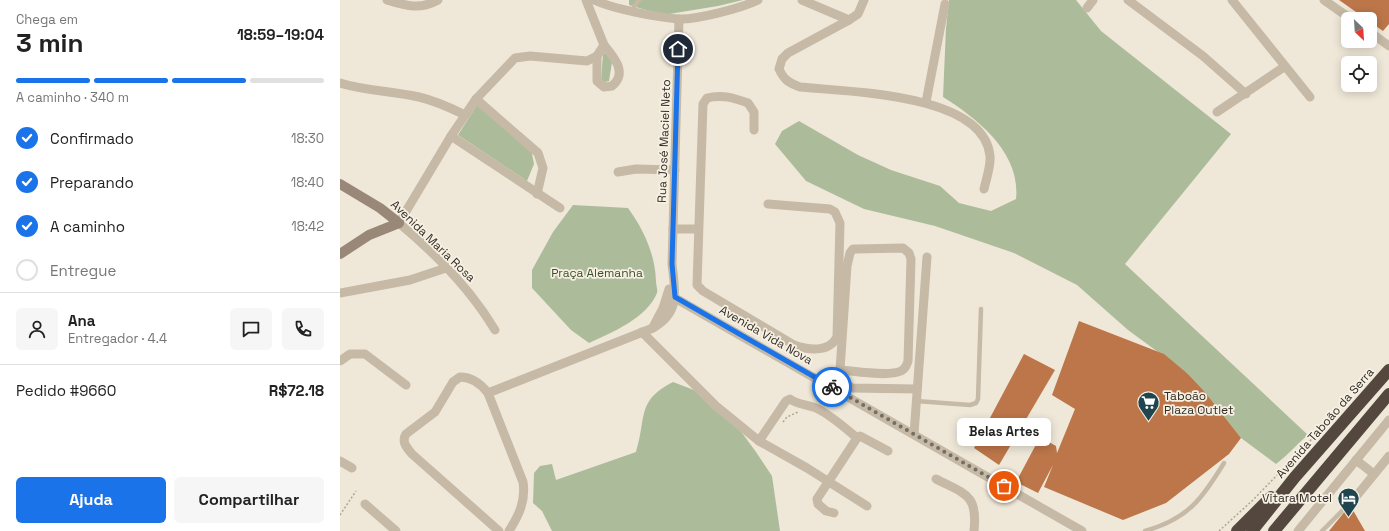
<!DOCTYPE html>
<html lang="pt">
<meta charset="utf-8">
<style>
:root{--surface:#fff;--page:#f6f6f6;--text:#222;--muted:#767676;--line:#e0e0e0;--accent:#1a73e8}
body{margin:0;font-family:"Space Grotesk",sans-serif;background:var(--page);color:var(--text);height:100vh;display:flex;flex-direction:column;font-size:15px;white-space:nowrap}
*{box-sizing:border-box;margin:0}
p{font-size:13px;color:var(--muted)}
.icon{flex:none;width:22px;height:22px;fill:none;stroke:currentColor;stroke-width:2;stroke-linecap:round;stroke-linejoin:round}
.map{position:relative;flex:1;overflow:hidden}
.sheet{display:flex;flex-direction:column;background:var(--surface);width:340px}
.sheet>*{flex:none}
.needle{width:26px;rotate:155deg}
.controls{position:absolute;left:1001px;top:12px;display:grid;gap:8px}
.controls a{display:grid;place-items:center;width:36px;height:36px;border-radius:6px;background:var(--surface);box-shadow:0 2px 10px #0003;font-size:20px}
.pin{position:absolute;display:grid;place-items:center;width:34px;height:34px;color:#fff;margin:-17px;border:2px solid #fff;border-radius:50%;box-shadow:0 1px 4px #0007}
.courier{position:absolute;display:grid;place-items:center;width:40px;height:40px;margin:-20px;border:3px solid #1a73e8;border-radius:50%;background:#fff;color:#222;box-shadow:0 1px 5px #0007}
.bubble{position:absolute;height:28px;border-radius:6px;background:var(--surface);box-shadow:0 2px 10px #0003;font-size:13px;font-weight:600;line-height:28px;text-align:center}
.headline em{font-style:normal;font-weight:600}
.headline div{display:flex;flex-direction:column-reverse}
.headline{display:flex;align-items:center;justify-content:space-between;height:68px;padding:0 16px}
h1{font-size:26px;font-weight:600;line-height:30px}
.bar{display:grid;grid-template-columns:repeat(4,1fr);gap:6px 4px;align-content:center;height:48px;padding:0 16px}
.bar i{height:5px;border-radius:3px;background:var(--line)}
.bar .selected{background:var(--accent)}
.bar p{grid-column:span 4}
.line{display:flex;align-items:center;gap:10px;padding:0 16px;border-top:1px solid var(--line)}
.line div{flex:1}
.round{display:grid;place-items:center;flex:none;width:42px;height:42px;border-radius:6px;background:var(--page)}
ol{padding:0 16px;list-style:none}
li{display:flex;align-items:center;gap:12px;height:44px}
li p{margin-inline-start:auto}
li .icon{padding:4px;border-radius:50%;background:var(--accent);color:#fff;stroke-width:4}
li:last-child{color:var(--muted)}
li i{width:22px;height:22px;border:2px solid var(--line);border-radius:50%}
.primary-button{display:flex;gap:8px;margin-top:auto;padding:8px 16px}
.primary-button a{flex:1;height:46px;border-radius:6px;background:var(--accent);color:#fff;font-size:16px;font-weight:600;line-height:46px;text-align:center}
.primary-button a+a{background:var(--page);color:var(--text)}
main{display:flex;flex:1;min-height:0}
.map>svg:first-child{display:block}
.green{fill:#acbc9a}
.building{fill:#bc7649}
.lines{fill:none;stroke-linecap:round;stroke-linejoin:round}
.path{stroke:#b1a390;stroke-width:1.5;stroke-dasharray:2 2;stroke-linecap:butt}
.lane{stroke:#c6b9a6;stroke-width:4.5}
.street{stroke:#c6b9a6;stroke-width:9}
.secondary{stroke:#998878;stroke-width:10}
.highway{stroke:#53473e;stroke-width:12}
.done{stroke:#746e65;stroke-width:4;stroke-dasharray:0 7.2}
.route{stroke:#1a73e8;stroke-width:5}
.labels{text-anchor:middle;stroke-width:3.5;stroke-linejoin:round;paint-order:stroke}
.street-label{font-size:12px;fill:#322c26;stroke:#f7f1e4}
.park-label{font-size:12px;fill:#3d4e2c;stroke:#f7f1e4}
.poi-label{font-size:12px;fill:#322c26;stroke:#f7f1e4;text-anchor:start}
</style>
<main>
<section class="sheet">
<div class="headline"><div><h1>3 min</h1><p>Chega em</p></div><em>18:59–19:04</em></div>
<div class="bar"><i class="selected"></i><i class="selected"></i><i class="selected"></i><i></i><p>A caminho · 340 m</p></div>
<ol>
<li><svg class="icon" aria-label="check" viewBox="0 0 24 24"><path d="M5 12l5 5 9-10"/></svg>Confirmado<p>18:30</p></li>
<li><svg class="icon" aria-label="check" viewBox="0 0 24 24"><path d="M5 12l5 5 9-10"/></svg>Preparando<p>18:40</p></li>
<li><svg class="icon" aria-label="check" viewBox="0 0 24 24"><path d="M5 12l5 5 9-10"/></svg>A caminho<p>18:42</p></li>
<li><i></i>Entregue</li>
</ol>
<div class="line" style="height:72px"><a class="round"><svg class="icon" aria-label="person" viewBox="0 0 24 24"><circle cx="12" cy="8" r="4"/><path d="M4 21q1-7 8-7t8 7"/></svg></a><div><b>Ana</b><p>Entregador · 4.4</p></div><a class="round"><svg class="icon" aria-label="chat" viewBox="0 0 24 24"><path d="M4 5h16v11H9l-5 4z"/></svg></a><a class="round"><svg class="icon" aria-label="phone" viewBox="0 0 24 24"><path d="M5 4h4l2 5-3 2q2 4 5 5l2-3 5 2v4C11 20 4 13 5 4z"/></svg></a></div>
<div class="line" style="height:52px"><div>Pedido #9660</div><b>R$72.18</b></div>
<div class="primary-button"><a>Ajuda</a><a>Compartilhar</a></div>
</section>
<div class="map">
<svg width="1049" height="531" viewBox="0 0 1049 531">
<rect width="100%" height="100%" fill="#efe8d9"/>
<g class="green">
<polygon points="289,0 403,0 378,6 323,15 289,5"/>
<path d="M609,0H736L761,31L891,134L785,264L968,435C957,444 948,455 936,464L901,438L865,392L848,374L788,330L737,285L674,253L595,226L524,209L466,181L435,144L442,131L459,121L518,155L551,170L600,186L619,203L651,211L676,199C681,153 638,119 603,97L606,28Z"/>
<polygon points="263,53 273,56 269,81 261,83"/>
<polygon points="137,105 191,149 194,164 187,181 118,135"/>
<path d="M233,205L288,208C304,230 315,254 316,281C316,285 318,290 317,293C307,318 271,333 249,343L231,330L192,288V270L213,232Z"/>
<path d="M333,382L354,390L394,422L416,452L432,476L440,531H212L202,511L193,503L194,473L200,466L212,464L216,480L296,452C307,417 296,401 333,382Z"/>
</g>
<g class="building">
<polygon points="999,0 1049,0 1049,24 1043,31 1030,22 1030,19 1026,19"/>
<polygon points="739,321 824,354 848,374 865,392 901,438 889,454 826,503 783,520 704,487 713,465 698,493 676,482 700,437 716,446 717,453 735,409 712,395"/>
<polygon points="684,354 715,370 659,465 634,448"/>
<polygon points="1010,505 1025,531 989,531"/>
</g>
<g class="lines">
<g class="path">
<polyline points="443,422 447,417 458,412"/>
<polyline points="0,515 16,491"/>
<polyline points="879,531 913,500 996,414"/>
</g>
<g class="lane">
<polyline points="291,11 299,0"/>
<polyline points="576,401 630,405 636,403 638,399 641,309"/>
<path d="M805,531C848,519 862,499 884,463"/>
<polyline points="982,531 1014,499"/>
</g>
<g class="street">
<path d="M47,0C67,6 80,10 98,0"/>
<path d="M254,0C273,9 316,17 338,19C356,20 402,8 418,0"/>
<polyline points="462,0 509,20"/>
<path d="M524,0L518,14L509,20L448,53L442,59L439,69C444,80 449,83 460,87C508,92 644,93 650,156C651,166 646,180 644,189"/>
<polyline points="788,0 863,56 906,94"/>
<polyline points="892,0 970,97"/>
<polyline points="984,0 1011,19"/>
<polyline points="747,8 753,0"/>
<polyline points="1030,32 1049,46"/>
<path d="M257,56V81L264,87L272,86C288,73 274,57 264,45"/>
<path d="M0,83C26,91 53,91 79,97C96,101 111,108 125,115"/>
<polyline points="136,99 198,153 203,168 197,194"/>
<polyline points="586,102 605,4"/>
<polyline points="877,112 944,67"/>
<path d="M414,130V112L408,103C394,98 382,94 367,98L363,104L357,285L363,291L454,345C468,350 489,353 497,337L500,223L495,212L490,209L428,204"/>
<polyline points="111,136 220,208"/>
<polyline points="278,172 296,169 335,170"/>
<polyline points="333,229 358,229"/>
<polyline points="0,293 70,280 106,268"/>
<polyline points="328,294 742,531"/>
<polyline points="313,327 323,308 329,289"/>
<path d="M155,330C131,290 95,253 59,223L111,136L136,99L175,58L190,56L247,61L257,56L264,45L246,0"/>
<polyline points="302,332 376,406 419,441 467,468 527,506"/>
<polyline points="0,361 10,354 25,354 66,385"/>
<path d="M500,370C515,371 548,377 561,371C565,369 567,365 568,361L571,259L569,253L563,248L517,249H513L510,253L507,266L500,370L504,383L512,388L577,389"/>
<path d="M148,393L313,328C341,312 335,291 332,264L339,19"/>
<polyline points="574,434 587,257"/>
<path d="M419,441L446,401L450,399C458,405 467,404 476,408C491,415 504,427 517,438"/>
<polyline points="1016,460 1034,474"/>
<polyline points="0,461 12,468"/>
<path d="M596,479C625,494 638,494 634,531"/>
<polyline points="1014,499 1049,456"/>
<polyline points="25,504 56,531"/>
<polyline points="494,513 486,511 478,504 477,499 517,438 520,436 548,451"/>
<path d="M159,531L72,454C67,448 61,442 66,434L95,412L113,382L120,377C132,377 141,384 148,393L183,482C186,501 179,515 169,531"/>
<polyline points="958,531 1049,420"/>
</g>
<g class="secondary">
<polyline points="0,184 40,208 59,223"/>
<polyline points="0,254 29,235 59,223"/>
</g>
<g class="highway">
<polyline points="897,531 931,497"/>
<polyline points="912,531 955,477 1049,370"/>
<polyline points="934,531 1049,394"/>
</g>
</g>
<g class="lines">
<polyline class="done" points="492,387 664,486"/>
<polyline class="route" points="338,49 332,264 335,297 492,387"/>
</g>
<defs>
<symbol id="supermarket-pin" viewBox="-11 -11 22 30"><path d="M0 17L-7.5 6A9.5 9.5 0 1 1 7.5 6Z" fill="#1f4650" stroke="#f7f1e4"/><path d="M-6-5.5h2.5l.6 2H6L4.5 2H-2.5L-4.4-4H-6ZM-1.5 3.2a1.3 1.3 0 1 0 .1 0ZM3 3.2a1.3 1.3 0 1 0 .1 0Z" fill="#fff"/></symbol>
<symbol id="hotel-pin" viewBox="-11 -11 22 30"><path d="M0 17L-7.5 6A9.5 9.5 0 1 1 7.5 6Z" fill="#1f4650" stroke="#f7f1e4"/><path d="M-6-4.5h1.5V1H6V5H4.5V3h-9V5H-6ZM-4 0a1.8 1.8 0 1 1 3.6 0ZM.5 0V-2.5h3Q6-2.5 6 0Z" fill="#fff"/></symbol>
</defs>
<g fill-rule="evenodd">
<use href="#supermarket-pin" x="796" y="390" width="25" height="34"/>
<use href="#hotel-pin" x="996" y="486" width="25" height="34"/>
</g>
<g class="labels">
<g class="street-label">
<text transform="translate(324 141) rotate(-88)" y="4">Rua José Maciel Neto</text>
<text transform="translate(93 241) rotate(44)" y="4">Avenida Maria Rosa</text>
<text transform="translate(426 335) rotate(30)" y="4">Avenida Vida Nova</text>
<text transform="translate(985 423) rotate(-49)" y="4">Avenida Taboão da Serra</text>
</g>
<g class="park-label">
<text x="257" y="277">Praça Alemanha</text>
</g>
<g class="poi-label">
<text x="824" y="400">Taboão<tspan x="824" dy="14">Plaza Outlet</tspan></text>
<text x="992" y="502" text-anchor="end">Vitara Motel</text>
</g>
</g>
</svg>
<div class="controls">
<a><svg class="needle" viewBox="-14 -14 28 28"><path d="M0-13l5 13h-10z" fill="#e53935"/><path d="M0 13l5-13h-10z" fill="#767676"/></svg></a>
<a><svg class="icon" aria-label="locate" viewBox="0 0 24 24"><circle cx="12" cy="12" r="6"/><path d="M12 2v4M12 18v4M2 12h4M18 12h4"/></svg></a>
</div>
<div class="pin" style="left:664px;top:486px;background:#ea580c"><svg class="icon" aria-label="bag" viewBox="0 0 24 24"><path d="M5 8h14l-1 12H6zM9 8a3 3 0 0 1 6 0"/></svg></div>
<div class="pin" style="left:338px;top:49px;background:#1f2937"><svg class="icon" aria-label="home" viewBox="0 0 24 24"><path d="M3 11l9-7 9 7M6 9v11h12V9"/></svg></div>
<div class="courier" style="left:492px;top:387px"><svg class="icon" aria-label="bike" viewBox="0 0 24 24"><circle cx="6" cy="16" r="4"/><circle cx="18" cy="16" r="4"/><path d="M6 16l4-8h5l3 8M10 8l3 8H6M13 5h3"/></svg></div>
<div class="bubble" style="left:617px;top:418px;width:94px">Belas Artes</div>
</div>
</main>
